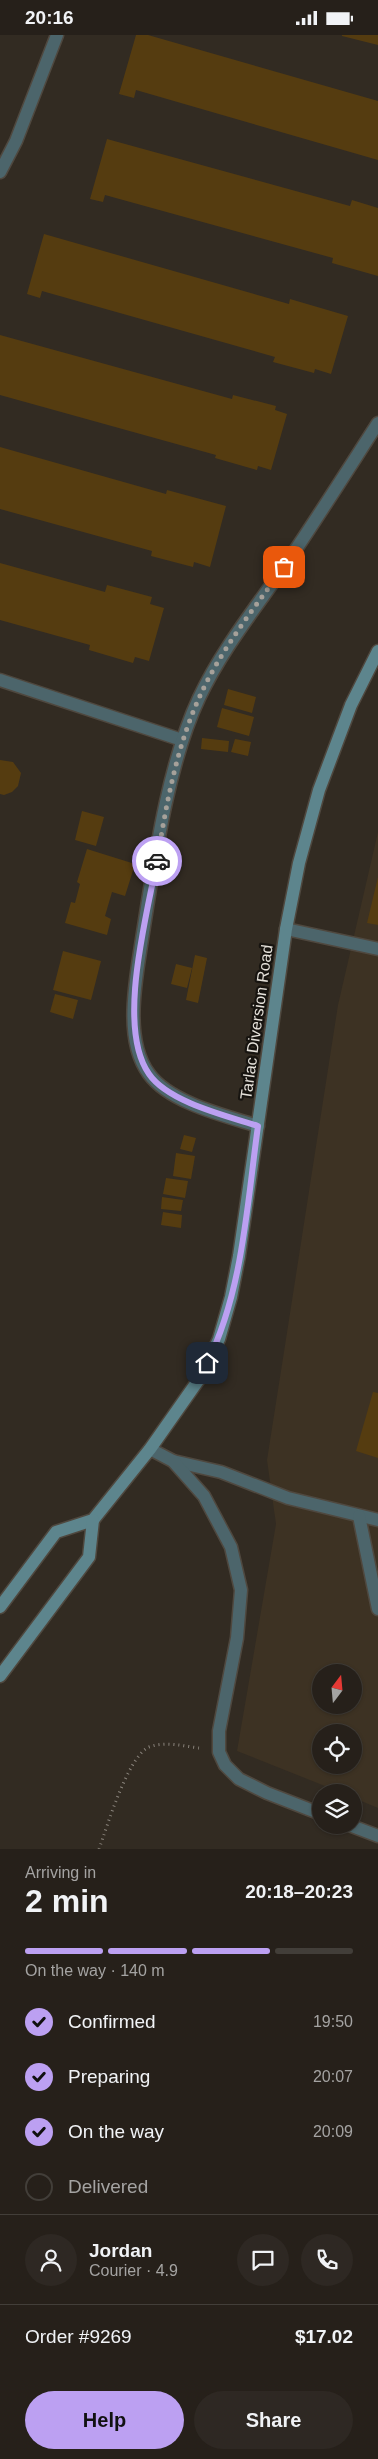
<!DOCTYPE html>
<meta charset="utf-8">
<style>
:root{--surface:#26201a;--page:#2e2823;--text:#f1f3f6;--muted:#a4a3a2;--line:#423e39;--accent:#bca0f2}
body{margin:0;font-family:Arial,sans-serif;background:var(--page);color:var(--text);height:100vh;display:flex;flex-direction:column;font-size:19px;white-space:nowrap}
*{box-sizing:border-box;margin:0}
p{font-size:16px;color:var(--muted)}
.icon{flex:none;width:28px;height:28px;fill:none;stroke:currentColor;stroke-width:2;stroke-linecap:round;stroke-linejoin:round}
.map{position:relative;height:1814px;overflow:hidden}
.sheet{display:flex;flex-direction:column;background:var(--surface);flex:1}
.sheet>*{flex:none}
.needle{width:32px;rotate:16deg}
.fabs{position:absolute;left:312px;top:1629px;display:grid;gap:10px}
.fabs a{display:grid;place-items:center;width:50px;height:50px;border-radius:50%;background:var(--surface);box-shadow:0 1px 4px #0004,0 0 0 1px var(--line);font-size:25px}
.pin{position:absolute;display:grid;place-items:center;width:42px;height:42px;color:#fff;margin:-21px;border-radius:10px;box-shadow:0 2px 8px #0006}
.courier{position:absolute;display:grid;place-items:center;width:50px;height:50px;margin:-25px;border:4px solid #bca0f2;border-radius:50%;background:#fff;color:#222;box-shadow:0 1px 6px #0007}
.headline em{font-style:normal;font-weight:800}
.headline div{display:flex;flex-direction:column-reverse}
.headline{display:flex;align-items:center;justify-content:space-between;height:85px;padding:0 25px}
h1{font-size:32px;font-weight:800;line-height:38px}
.bar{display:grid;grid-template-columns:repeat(4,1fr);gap:8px 5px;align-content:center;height:60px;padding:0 25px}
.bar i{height:6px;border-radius:4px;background:var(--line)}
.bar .on{background:var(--accent)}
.bar p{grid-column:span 4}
.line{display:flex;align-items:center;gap:12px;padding:0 25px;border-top:1px solid var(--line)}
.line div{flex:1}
.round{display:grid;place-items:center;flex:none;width:52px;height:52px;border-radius:26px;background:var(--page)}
ol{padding:0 25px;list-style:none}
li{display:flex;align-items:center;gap:15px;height:55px}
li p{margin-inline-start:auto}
li .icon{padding:5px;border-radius:50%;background:var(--accent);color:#111;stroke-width:4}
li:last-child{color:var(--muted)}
li i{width:28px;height:28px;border:2px solid var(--line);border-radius:50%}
.primary-button{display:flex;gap:10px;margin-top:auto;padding:10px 25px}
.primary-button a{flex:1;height:58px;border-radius:30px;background:var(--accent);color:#111;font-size:20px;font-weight:800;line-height:58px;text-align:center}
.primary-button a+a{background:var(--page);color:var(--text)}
.status{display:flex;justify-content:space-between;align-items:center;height:35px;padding:0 25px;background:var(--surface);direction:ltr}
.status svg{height:14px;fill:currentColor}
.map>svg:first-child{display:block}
.built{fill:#3d3223;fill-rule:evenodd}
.building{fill:#553c10}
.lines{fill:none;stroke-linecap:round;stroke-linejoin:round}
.lane-casing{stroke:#4f483f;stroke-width:15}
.street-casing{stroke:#4f483f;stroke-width:15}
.secondary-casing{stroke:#4f483f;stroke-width:15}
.path{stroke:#8a847c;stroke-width:3;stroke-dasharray:1 4;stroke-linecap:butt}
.lane{stroke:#4c656b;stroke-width:12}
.street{stroke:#4c656b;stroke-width:12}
.secondary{stroke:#5d858d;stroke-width:12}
.done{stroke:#a6a19a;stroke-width:5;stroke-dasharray:0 9}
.route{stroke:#bca0f2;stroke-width:6}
.labels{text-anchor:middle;stroke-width:4.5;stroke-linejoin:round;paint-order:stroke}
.street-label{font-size:16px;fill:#e5e1da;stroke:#171410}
</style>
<div class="status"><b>20:16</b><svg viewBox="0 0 49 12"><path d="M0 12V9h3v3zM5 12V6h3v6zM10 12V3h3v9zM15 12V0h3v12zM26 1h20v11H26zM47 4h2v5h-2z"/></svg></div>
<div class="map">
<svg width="378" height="1814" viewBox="0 0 378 1814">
<rect width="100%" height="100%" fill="#322b22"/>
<path class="built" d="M378,797V1773L354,1763V1758L340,1757L237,1716L276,1489L267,1425L286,1304L338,970ZM321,1638H354V1670H321ZM321,1698H354V1730H321Z"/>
<g class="building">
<polygon points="136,0 148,0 378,66 378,125 136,55 134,63 119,59"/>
<polygon points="342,0 378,0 378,10 342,1"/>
<polygon points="107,104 350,171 352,165 378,173 378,241 332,228 333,223 105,160 103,167 90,164"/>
<polygon points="44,199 289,269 290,264 348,281 331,339 315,334 314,338 273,327 275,322 42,256 40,263 27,259"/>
<polygon points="0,300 232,364 233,360 276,371 275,375 287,379 271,435 258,431 257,435 215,423 216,420 0,360"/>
<polygon points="0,412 166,459 167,455 226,471 210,532 194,527 193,532 151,521 152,516 0,474"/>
<polygon points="0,528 105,557 107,550 152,562 150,569 164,573 149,626 135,622 133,628 89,615 90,610 0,585"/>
<polygon points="228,654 256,662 252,678 224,670"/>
<polygon points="222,673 254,682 249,701 217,692"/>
<polygon points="202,703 229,706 228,717 201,714"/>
<polygon points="235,704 251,707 248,721 231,717"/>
<polygon points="0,725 13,727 21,738 18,751 12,757 4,760 0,759"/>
<polygon points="82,776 104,782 96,811 75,805"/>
<polygon points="87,814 135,829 125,861 112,857 105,881 111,884 107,900 65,888 71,867 75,868 80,849 77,847"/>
<polygon points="378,842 378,890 367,888"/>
<polygon points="63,916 101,926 91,965 53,955"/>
<polygon points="195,920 207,923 198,968 186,965"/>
<polygon points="176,929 192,933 187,953 171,949"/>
<polygon points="55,959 78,965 73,984 50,977"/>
<polygon points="184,1100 196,1103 192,1117 180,1114"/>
<polygon points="176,1118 195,1121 191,1144 173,1141"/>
<polygon points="166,1143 188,1146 185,1163 163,1159"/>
<polygon points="162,1162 183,1165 181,1176 161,1174"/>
<polygon points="163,1177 182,1180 181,1193 161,1190"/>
<polygon points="373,1357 378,1358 378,1423 356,1416"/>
</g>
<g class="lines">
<defs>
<g id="lane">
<polyline points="0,137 16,106 57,0"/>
<polyline points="0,645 182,705"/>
<polyline points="286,894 378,914"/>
<path d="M258,1091C226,1081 170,1068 149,1039C123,1004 136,944 142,904C154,829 167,731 199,663C221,616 254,575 284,532C316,485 347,436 378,388"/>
<polyline points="173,1426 221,1437 288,1463 378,1485"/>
<polyline points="359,1481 378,1574"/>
</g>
<g id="street">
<polyline points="150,1414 173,1426 204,1461 231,1512 241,1555 237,1603 219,1696 219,1717 225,1730 239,1744 267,1758 321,1779"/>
<polyline points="349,1790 378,1801"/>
</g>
<g id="secondary">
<polyline points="0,1572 56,1497 93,1485 150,1414 202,1340 219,1304 231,1262 239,1221 286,894 299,828 319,755 351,670 378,616"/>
<polyline points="0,1641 89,1522 93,1485"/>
</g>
</defs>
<use href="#lane" class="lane-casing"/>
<use href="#street" class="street-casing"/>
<use href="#secondary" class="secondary-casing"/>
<path class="path" d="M99,1814C107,1792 128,1721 149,1712C166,1706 182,1711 199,1713"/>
<use href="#lane" class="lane"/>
<use href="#street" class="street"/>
<use href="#secondary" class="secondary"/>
</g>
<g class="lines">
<path class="done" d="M157,826C166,771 176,714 199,663C220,616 254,573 284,532"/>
<path class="route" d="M157,826C147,880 116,992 149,1039C168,1067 227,1081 258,1091C247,1169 243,1256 207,1328"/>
</g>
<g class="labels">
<g class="street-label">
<text transform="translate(256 987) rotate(-82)" y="6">Tarlac Diversion Road</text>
</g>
</g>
</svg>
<div class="fabs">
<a><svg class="needle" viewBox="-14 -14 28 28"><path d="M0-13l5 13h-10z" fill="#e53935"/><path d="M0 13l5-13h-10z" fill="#a4a3a2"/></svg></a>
<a><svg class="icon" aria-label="locate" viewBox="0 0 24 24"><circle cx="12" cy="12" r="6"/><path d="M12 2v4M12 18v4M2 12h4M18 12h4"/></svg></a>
<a><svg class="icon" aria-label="layers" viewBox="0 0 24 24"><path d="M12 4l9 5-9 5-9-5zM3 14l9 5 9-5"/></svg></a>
</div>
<div class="pin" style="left:284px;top:532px;background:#ea580c"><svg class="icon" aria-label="bag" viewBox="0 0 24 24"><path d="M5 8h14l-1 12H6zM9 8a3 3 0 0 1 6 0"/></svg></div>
<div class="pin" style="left:207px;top:1328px;background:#1f2937"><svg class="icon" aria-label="home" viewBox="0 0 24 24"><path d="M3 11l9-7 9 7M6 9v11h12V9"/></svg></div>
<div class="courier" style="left:157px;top:826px"><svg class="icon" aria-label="car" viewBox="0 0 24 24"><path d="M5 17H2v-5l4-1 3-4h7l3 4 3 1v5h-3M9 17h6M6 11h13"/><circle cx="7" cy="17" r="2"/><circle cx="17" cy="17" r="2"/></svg></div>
</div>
<section class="sheet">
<div class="headline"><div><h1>2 min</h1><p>Arriving in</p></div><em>20:18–20:23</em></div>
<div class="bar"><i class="on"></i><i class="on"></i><i class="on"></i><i></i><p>On the way · 140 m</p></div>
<ol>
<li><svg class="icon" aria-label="check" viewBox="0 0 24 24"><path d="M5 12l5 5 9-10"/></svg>Confirmed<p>19:50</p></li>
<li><svg class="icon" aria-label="check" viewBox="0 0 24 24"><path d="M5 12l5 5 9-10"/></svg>Preparing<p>20:07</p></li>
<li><svg class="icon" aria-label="check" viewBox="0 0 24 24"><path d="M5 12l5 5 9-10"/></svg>On the way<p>20:09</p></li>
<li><i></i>Delivered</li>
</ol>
<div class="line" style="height:90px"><a class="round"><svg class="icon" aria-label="person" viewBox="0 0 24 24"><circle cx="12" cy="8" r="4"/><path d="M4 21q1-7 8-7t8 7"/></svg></a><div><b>Jordan</b><p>Courier · 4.9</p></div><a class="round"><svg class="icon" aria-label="chat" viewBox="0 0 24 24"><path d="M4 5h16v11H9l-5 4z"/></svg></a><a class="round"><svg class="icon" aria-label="phone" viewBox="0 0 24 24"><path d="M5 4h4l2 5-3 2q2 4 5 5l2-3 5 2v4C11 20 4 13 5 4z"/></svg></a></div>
<div class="line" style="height:65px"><div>Order #9269</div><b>$17.02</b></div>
<div class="primary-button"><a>Help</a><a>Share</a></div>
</section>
